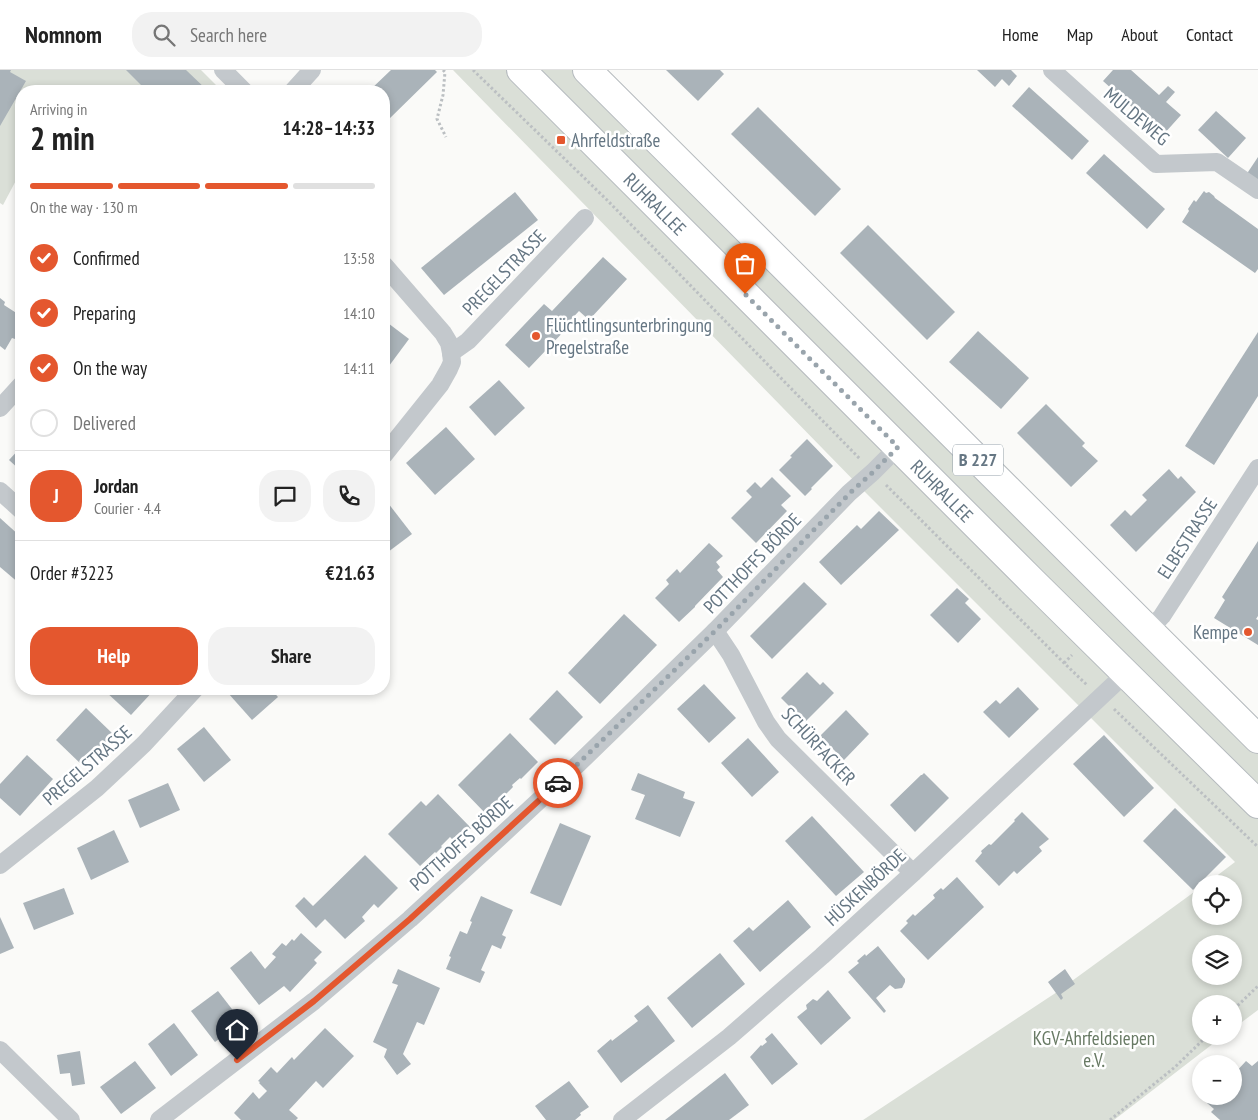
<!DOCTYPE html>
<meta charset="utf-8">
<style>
:root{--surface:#fff;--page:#f2f2f2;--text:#222;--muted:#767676;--line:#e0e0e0;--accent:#e4572e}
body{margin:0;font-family:"PT Sans Narrow",sans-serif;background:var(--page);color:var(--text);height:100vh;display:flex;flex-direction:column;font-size:19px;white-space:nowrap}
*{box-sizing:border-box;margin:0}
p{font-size:16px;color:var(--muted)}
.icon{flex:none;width:28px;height:28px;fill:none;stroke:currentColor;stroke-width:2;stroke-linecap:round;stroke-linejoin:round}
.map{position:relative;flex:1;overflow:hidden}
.details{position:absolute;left:15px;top:15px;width:375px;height:610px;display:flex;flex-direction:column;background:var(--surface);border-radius:20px;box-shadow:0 2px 8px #0003}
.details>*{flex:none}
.controls{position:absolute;left:1192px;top:805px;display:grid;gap:10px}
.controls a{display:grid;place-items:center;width:50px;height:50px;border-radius:50%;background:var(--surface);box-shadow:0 2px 8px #0003;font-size:25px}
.pin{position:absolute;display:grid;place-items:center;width:42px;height:42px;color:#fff;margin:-51px -21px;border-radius:50% 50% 50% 0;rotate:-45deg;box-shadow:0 0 5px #0007}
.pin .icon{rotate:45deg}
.courier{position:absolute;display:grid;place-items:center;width:50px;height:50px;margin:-25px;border:4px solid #e4572e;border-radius:50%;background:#fff;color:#222;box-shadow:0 1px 6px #0007}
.summary em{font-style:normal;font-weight:800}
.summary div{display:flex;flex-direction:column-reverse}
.summary{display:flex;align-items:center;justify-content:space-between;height:85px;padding:0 15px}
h1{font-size:32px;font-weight:800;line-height:38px}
.bar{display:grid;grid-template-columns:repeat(4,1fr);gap:8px 5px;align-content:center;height:60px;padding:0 15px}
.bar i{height:6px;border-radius:4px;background:var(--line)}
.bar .selected{background:var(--accent)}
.bar p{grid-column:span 4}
.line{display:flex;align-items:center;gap:12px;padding:0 15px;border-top:1px solid var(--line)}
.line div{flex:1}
.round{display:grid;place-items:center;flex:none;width:52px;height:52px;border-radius:20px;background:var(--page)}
ol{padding:0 15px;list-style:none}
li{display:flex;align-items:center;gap:15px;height:55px}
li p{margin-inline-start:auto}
li .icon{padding:5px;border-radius:50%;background:var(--accent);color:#fff;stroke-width:4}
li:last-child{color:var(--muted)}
li i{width:28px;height:28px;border:2px solid var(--line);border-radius:50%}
.primary-button{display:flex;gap:10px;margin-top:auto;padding:10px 15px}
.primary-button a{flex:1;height:58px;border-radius:20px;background:var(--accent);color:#fff;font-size:20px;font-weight:800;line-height:58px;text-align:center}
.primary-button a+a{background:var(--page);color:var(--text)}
header{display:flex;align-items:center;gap:30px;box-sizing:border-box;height:70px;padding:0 25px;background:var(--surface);border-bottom:1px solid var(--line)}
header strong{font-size:24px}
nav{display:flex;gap:28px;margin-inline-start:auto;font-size:18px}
.search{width:350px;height:45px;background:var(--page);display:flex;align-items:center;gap:12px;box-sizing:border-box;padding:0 18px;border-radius:20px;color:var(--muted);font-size:19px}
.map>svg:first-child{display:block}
.green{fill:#dadfd7;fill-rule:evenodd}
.building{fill:#aab3b9}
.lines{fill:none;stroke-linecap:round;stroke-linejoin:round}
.primary-casing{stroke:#b5babe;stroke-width:30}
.path{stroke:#bbbfc2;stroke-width:3;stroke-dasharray:2.5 2.5;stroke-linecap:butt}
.minor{stroke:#c3c8cc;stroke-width:18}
.primary{stroke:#fff;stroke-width:28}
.done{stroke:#99a4ac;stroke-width:5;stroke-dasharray:0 9}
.route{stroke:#e4572e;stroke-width:6}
.poi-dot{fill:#e4572e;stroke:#fff;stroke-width:2}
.labels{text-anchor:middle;stroke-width:5;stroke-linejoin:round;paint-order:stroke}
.shield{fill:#fff;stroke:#939fa8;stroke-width:1}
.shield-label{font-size:18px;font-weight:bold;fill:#657683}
.street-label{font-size:19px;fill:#657683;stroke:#fff}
.poi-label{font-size:19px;fill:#657683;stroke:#fff;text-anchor:start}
.park-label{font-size:19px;fill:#687a64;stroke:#fff}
</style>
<header>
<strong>Nomnom</strong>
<div class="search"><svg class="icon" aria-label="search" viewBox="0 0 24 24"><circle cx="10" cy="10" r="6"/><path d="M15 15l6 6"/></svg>Search here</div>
<nav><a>Home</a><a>Map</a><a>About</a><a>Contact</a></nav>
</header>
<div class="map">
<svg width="1258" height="1050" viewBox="0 0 1258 1050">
<rect width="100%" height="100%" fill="#fafaf8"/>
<g class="green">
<polygon points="0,0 201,0 222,21 21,21 21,101 3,135 0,133"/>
<path d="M453,0H585L1258,671V940L1234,958V934H1201V966H1223L1114,1050H863L1054,924L1201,817V846H1234V814H1206L1235,792L865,422ZM1201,874H1234V906H1201Z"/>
</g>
<g class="building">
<polygon points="0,0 11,0 10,2 26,11 0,56"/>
<polygon points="126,0 186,0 208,21 147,21"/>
<polygon points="391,0 435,0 437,2 387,51 389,54 384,60 384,21 369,21"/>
<polygon points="666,0 720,0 724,4 698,31"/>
<polygon points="977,0 1011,0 1017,6 1009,16 1002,9 995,17"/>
<polygon points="1113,0 1131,0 1159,25 1168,16 1175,22 1166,32 1181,45 1163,65 1103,11"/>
<polygon points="1029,17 1089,71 1072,90 1012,36"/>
<polygon points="758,37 841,119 815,146 731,64"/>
<polygon points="1216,41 1246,68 1228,88 1198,60"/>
<polygon points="1104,84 1165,139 1147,159 1086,103"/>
<polygon points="1258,87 1258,113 1246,105"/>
<polygon points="1204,121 1206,123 1209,122 1214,126 1215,128 1258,159 1258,199 1255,203 1182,152 1189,141 1188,139 1194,130 1196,132"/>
<polygon points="515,122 538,150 444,225 421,198"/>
<polygon points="868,155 955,242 927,270 840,183"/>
<polygon points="603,187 627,209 589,250 579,241 566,255 568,257 529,298 505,275 544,234 552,241"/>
<polygon points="0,228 5,232 4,235 21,246 21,259 15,269 12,268 5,280 0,276"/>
<polygon points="384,250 409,269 386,300 384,299"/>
<polygon points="978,261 1029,308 1001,339 949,292"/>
<polygon points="1258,262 1258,326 1214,395 1185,376"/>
<polygon points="499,310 525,338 495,366 469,337"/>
<polygon points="1046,334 1085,373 1082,376 1098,391 1071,417 1017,363"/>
<polygon points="446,357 475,389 435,425 406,393"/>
<polygon points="807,369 833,396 811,418 812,419 805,426 779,400 792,387 790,386"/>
<polygon points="21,377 21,401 9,390"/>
<polygon points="1169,399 1178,409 1181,406 1196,422 1136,482 1110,455 1125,440 1131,446 1147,430 1142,425"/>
<polygon points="772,407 791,426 781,435 787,441 756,473 731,448 752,427 746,421 755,412 761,418"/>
<polygon points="388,433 412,464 384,485 384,437"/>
<polygon points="879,441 899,460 841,515 819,492 857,455 861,459"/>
<polygon points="0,448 21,467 21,513 20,514 0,497"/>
<polygon points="1258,471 1258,546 1256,549 1258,550 1258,575 1214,548 1225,530 1222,527"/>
<polygon points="709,473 723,486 716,492 720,497 717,500 723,507 695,536 695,537 679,552 655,528 669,514 666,510 677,499 680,503"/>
<polygon points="804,512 827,534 772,589 750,566"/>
<polygon points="957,518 969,529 965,533 981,549 958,573 930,545"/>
<polygon points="624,544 657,575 600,634 568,603"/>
<polygon points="807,602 820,615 823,612 834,623 805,652 781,628"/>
<polygon points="704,614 736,648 709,673 677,639"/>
<polygon points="1018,617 1039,639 1009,668 983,642 996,630 1000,634"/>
<polygon points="107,619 155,619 131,645 105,621"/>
<polygon points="233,619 271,619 278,627 252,650 228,623"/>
<polygon points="557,620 583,647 555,675 529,649"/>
<polygon points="86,638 113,664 83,696 56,670"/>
<polygon points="846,640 869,664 844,690 820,666"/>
<polygon points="204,657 231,690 204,712 177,679"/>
<polygon points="510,663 538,692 521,709 520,708 512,715 513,717 486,744 458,715"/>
<polygon points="1104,665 1154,718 1124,747 1073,694"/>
<polygon points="748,668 779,702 752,727 721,693"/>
<polygon points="27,685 53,709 20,746 0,728 0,714"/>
<polygon points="638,703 685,722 683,728 695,732 680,767 635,749 645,725 631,720"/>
<polygon points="924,703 949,728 915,762 890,735 921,705 922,705"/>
<polygon points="168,713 180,740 140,758 128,730"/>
<polygon points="438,724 471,758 456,773 450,767 441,776 442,777 436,783 435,782 420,796 388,764 421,731 426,736"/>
<polygon points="1175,738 1226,787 1193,820 1143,771"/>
<polygon points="1022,742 1049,769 1039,777 1042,781 1017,804 1014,801 999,816 975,791 982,783 981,781 989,774 991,775 1015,751 1014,750"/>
<polygon points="812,746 864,802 836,826 785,771"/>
<polygon points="560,753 591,766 561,836 530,823"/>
<polygon points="114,760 129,792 91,810 77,778"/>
<polygon points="365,785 398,818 378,838 374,834 362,847 365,851 345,869 325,849 316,858 295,836 304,827 313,836"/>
<polygon points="957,807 984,837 928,890 900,861 908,853 906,851 913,844 915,846 935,828 933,825 941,818 943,820"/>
<polygon points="64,818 74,844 34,860 23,833"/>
<polygon points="481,826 513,840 502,865 506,867 501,879 492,875 481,900 485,902 480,913 446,899 451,887 449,886 460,861 467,864 472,852 470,851"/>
<polygon points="788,830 811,857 760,902 733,871 749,857 753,861"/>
<polygon points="0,847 14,878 0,884"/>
<polygon points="301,863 322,882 314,890 317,893 290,922 284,916 259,935 230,898 251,881 265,899 276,887 272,884 282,873 286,876 292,869 294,871"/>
<polygon points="878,876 905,909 905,912 902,918 895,919 890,915 876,928 886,941 884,943 848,902 859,893 857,891 865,884 866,886"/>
<polygon points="720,883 745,914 692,958 667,928"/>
<polygon points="398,899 440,918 424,955 417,952 403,984 411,994 397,1005 384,987 387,979 373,972 398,915 392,913"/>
<polygon points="1065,899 1075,914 1061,924 1063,928 1061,930 1048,912"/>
<polygon points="828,920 851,948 821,975 797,947 807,939 806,935 813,929 817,931"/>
<polygon points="218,921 242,952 215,972 191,941"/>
<polygon points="648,935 675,971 621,1013 597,981 611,969 612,971 638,951 634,946"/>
<polygon points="174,953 198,985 171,1006 148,974"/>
<polygon points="325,958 354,986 323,1018 316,1011 289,1040 298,1048 296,1050 241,1050 234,1043 253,1022 259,1029 267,1021 259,1013 260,1012 258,1011 271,997 277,1003 292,987 294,990"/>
<polygon points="772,963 798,994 772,1015 750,987 761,975 762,976 767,972 765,969"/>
<polygon points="80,981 85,1014 72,1016 70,1003 60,1004 57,985"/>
<polygon points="135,991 156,1018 121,1044 100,1017"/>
<polygon points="1246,991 1252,996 1258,991 1258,1050 1220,1050 1211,1042 1214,1039 1207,1033 1213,1026 1234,1026 1234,1004"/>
<polygon points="725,1003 749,1035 729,1050 665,1050"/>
<polygon points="569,1011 589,1037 580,1043 581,1045 575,1050 546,1050 535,1036"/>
</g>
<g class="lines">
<defs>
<g id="primary">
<polyline points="521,0 1033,512 1258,734"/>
<polyline points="587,0 1258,669"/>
</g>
</defs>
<use href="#primary" class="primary-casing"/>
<g class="path">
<polyline points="443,0 445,2 443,25 437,49 446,67"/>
<polyline points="473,0 607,130 860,389"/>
<polyline points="886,415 1064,593 1087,615"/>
<polyline points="1064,593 1072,585"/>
<polyline points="1114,639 1258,777"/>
<polyline points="1234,939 1258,916"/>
<polyline points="1110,1050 1175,997 1207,966"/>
</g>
<g class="minor">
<polyline points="223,0 244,21"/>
<polyline points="1052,0 1156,94 1217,92 1258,120"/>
<polyline points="293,21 312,0"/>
<polyline points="384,195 443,263 449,273 451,283 452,292 449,299 440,315 384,385"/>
<polyline points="451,283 468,271 585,148"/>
<polyline points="0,338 21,315"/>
<polyline points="0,421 21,440"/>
<polyline points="1149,560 1162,546 1258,398"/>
<polyline points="715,561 731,585 766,652 778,669 913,803"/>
<polyline points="0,795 97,718 144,674 195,619"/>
<polyline points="0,980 71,1050"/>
<polyline points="159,1050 314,931 410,849 503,764 574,698 715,561 849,423 873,402 898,377"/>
<polyline points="622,1050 729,967 822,886 913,803 1126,603"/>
</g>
<use href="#primary" class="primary"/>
</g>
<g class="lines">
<polyline class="done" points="558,713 715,561 850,423 873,402 898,377 745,224"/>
<polyline class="route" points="237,990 314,931 410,849 558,713"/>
</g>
<g class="poi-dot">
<rect x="556" y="65" width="10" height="10" rx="2.5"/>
<circle cx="536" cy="266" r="5"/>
<circle cx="1248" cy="562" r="5"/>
</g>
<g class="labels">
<rect class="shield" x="953" y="374.5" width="50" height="31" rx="4"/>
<g class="shield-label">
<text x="978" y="396">B 227</text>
</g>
<g class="street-label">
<text transform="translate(1137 46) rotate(40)" y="7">MULDEWEG</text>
<text transform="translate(655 134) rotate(45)" y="7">RUHRALLEE</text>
<text transform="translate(504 202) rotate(-46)" y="7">PREGELSTRASSE</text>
<text transform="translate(942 421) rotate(45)" y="7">RUHRALLEE</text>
<text transform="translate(1187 468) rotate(-57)" y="7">ELBESTRASSE</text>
<text transform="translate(752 493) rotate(-46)" y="7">POTTHOFFS BÖRDE</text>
<text transform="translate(819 676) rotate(47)" y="7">SCHÜRFACKER</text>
<text transform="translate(87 695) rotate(-41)" y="7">PREGELSTRASSE</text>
<text transform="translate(461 773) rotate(-42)" y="7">POTTHOFFS BÖRDE</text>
<text transform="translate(865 817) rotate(-43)" y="7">HÜSKENBÖRDE</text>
</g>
<g class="poi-label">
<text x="571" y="77">Ahrfeldstraße</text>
<text x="546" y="262">Flüchtlingsunterbringung<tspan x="546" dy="22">Pregelstraße</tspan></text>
<text x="1238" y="569" text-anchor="end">Kempe</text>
</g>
<g class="park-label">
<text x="1094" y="975">KGV-Ahrfeldsiepen<tspan x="1094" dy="22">e.V.</tspan></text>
</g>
</g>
</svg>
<div class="controls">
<a><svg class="icon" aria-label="locate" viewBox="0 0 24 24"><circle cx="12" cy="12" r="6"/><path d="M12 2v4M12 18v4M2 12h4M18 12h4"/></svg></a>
<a><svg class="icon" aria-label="layers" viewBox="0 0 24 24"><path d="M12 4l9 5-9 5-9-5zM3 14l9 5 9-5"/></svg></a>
<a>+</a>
<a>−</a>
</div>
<div class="pin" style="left:745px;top:224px;background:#ea580c"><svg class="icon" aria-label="bag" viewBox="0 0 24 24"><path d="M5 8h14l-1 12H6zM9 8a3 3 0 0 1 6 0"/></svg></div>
<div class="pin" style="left:237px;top:990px;background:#1f2937"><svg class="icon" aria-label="home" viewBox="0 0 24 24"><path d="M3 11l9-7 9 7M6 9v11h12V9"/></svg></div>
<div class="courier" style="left:558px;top:713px"><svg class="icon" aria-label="car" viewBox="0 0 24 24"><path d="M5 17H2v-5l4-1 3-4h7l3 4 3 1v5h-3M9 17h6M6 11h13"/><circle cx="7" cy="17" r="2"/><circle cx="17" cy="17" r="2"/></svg></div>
<section class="details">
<div class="summary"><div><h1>2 min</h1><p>Arriving in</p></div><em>14:28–14:33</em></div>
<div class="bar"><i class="selected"></i><i class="selected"></i><i class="selected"></i><i></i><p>On the way · 130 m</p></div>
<ol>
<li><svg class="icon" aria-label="check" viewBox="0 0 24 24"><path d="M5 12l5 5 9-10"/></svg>Confirmed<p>13:58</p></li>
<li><svg class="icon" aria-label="check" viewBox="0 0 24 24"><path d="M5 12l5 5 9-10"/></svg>Preparing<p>14:10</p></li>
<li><svg class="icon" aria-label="check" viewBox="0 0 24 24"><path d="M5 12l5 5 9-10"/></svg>On the way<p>14:11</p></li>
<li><i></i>Delivered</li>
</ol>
<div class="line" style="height:90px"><b class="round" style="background:var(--accent);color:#fff">J</b><div><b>Jordan</b><p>Courier · 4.4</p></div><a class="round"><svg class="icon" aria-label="chat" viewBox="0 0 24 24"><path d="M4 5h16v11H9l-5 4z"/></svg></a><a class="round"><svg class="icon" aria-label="phone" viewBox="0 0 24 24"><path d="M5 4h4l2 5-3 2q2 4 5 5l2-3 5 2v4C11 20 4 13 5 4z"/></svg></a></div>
<div class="line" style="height:65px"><div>Order #3223</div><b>€21.63</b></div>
<div class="primary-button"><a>Help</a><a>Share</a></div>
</section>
</div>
